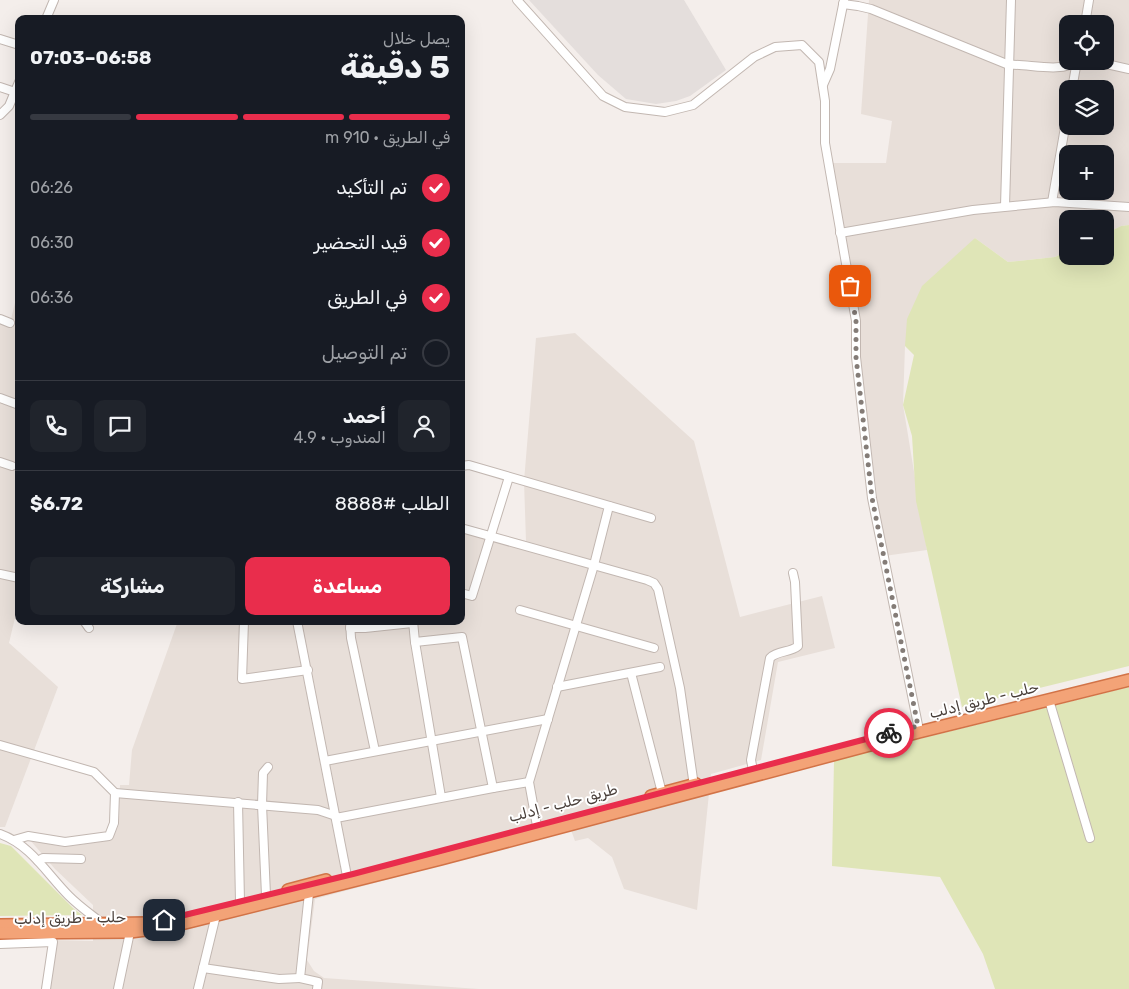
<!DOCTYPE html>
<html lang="ar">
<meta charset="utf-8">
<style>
:root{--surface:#171b24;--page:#20242c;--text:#f1f3f6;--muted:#9ea1a6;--line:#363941;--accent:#e92d4c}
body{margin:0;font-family:Rubik,"Noto Sans Arabic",sans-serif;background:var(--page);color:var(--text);direction:rtl;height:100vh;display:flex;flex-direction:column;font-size:19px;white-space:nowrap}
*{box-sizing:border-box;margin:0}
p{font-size:16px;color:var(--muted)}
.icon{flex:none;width:28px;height:28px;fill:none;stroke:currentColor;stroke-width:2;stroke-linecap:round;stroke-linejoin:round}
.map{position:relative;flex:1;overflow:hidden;direction:ltr}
.details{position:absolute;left:15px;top:15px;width:450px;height:610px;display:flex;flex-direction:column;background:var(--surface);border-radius:10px;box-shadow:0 5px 20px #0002;direction:rtl}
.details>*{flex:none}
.tools{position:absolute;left:1059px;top:15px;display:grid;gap:10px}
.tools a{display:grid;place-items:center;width:55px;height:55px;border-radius:10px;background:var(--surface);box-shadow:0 5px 20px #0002;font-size:25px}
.pin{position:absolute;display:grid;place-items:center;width:42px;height:42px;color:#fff;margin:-21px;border-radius:10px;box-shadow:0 2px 8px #0006}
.courier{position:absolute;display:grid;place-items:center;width:50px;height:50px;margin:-25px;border:4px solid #e92d4c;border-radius:50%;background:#fff;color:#222;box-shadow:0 1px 6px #0007}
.summary em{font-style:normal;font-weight:700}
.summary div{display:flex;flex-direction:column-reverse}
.summary{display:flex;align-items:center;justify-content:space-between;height:85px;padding:0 15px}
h1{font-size:32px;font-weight:700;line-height:38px}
.bar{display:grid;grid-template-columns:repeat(4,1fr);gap:8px 5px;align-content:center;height:60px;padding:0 15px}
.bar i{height:6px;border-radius:4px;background:var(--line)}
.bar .selected{background:var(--accent)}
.bar p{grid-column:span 4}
.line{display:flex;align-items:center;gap:12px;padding:0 15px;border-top:1px solid var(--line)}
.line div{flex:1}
.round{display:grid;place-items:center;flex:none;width:52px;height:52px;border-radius:10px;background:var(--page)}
ol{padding:0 15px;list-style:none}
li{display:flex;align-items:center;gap:15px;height:55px}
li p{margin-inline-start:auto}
li .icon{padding:5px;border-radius:50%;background:var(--accent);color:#fff;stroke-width:4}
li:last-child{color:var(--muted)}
li i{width:28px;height:28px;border:2px solid var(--line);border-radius:50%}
.button{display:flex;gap:10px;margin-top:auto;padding:10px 15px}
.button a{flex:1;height:58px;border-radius:10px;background:var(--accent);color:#fff;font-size:20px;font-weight:700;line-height:58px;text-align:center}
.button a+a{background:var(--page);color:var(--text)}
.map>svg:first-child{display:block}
.residential{fill:#e8dfd9;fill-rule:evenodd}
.industrial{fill:#e4dedc}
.green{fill:#dfe5b7}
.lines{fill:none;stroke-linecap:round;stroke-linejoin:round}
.minor-casing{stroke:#c2b7b1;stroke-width:10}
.highway-casing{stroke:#d27347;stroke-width:14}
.minor{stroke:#fff;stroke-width:8}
.highway{stroke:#f3a377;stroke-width:11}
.done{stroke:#847c77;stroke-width:5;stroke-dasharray:0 9}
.route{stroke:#e92d4c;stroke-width:6}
.labels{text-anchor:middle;stroke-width:4;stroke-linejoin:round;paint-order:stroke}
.street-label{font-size:15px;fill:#483e39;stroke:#fff}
</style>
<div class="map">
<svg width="1129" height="989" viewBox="0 0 1129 989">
<rect width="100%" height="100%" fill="#f4eeeb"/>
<g class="residential">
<path d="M869,0H1129V225L1121,226L1105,234V219H1068L1067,251L1055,257L1008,262L975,238L905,346L903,405L927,550L884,556L856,321L828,163H886L892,121L861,114ZM1068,24H1105V61H1068ZM1068,89H1105V126H1068ZM1068,154H1105V191H1068Z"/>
<polygon points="19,287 19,601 9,643 58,687 5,827 0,827 0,322 10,323"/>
<polygon points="575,333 694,441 740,617 822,596 835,648 778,662 761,760 711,774 697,910 624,889 612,857 588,838 575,841 571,830 315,899 307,960 314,971 324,978 479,989 41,989 51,940 93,941 93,905 55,869 30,840 64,847 112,840 119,824 120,785 129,785 132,750 178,621 461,621 461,524 526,541 524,481 536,338"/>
</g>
<polygon class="industrial" points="529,0 684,0 726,70 690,96 676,101 656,104 626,99 598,75"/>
<g class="green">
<polygon points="1129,225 1129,666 962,707 916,501 912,436 903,405 914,355 905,346 907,319 922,286 975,238 1008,262 1055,257 1067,251 1068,256 1105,256 1105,234 1121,226"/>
<polygon points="1129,687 1129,989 995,989 983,954 940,877 832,866 834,760"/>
<polygon points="0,843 11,846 73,908 82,915 0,916"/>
</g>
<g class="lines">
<defs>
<g id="minor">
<polyline points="517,0 603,96 625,107 665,112 693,105 754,57 775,47 802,45 819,62 825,101 825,143 856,321 856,357 872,498 918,725"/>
<path d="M843,4L858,6L871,9L1009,65C1026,63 1062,74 1076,61"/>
<polyline points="46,19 54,0"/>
<polyline points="1085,24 1089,0"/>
<polyline points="0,39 19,45"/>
<polyline points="1093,61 1129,69"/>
<polyline points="823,85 830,69 844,0"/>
<polyline points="0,87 15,92"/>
<polyline points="1072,89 1077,61"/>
<polyline points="0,115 9,106 19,82"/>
<polyline points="1052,202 1068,110"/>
<polyline points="1005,206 1011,0"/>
<polyline points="840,233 973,210 1055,202 1129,207"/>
<polyline points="0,319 10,323"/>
<polyline points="0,398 19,405"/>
<polyline points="0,462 12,466"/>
<polyline points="461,466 469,465 651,518"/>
<polyline points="461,528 647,580 654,583 658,589 680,688 693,779"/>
<polyline points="0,574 19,578"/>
<polyline points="461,593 472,596 509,477"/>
<polyline points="520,610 654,648"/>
<polyline points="84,621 89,628"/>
<polyline points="244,621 242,679 308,670"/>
<polyline points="297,621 347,876"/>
<polyline points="350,621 351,638 375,751"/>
<polyline points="413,621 415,642 441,797"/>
<polyline points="350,628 365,628 412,623"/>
<polyline points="415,642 462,637 493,788"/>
<polyline points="631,673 661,789"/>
<polyline points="557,687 660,667"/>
<polyline points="1049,700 1090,838"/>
<polyline points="0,745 94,772 115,793 114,823 109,836 65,842 28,836 14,840"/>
<polyline points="325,761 548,719"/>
<path d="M754,776L751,760L770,658C778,650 790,653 798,646L795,582L793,573"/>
<polyline points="115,793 318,810 336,816"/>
<polyline points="238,802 240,902"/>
<polyline points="336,818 493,788 529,782"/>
<polyline points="537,826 529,782 594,565 609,506"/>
<path d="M0,834C31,845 47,874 69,896C80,907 92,915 103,924"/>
<polyline points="38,861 43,858 81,859"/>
<polyline points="309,893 300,978 318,982 317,989"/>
<polyline points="266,895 262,805 263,773 268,767"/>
<polyline points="0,944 53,942 46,989"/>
<polyline points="203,968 279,979 300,978"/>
<polyline points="118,989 130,932"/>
<polyline points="198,989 216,915"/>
</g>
<g id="highway">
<polyline points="651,796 696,784"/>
<polyline points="288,890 326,880"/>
<polyline points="0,925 149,923"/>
<polyline points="0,933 130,932 169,927 441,859 919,732 1129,680"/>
</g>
</defs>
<use href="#minor" class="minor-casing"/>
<use href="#highway" class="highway-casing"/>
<use href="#minor" class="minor"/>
<use href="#highway" class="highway"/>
</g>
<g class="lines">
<polyline class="done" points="850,286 856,321 856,357 872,498 918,726 889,733"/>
<polyline class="route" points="164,920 353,874 889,733"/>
</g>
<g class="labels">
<g class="street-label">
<text transform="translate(984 700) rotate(-14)" y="5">حلب - طريق إدلب</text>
<text transform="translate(563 803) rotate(-15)" y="5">طريق حلب - إدلب</text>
<text transform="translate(70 918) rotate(-1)" y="5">حلب - طريق إدلب</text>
</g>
</g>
</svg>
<div class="tools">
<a><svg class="icon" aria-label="locate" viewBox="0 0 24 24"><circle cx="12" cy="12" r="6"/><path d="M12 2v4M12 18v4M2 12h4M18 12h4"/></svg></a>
<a><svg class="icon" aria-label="layers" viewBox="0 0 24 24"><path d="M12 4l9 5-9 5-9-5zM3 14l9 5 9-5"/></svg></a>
<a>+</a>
<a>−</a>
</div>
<div class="pin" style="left:850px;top:286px;background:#ea580c"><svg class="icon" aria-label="bag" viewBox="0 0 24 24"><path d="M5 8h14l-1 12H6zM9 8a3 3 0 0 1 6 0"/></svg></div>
<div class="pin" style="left:164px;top:920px;background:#1f2937"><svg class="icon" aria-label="home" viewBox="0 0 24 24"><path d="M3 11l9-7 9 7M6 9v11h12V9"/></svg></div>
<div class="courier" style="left:889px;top:733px"><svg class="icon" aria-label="bike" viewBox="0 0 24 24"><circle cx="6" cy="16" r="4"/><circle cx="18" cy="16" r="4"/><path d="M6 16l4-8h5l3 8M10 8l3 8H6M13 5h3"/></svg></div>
<section class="details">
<div class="summary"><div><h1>5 دقيقة</h1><p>يصل خلال</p></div><em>06:58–07:03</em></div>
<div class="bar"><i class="selected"></i><i class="selected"></i><i class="selected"></i><i></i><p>في الطريق · 910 m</p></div>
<ol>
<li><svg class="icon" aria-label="check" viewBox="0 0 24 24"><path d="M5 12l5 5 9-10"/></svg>تم التأكيد<p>06:26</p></li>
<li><svg class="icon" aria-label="check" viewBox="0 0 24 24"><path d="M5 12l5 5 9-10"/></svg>قيد التحضير<p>06:30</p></li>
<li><svg class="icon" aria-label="check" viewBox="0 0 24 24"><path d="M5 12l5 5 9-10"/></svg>في الطريق<p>06:36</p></li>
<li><i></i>تم التوصيل</li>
</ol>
<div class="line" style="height:90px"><a class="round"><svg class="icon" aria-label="person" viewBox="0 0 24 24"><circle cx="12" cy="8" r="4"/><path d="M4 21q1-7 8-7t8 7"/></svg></a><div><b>أحمد</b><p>المندوب · 4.9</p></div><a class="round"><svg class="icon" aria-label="chat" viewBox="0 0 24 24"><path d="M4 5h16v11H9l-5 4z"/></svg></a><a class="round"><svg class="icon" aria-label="phone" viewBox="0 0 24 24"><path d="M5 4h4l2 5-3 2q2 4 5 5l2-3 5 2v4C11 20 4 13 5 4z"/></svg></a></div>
<div class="line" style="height:65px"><div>الطلب #8888</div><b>$6.72</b></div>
<div class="button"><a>مساعدة</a><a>مشاركة</a></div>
</section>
</div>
